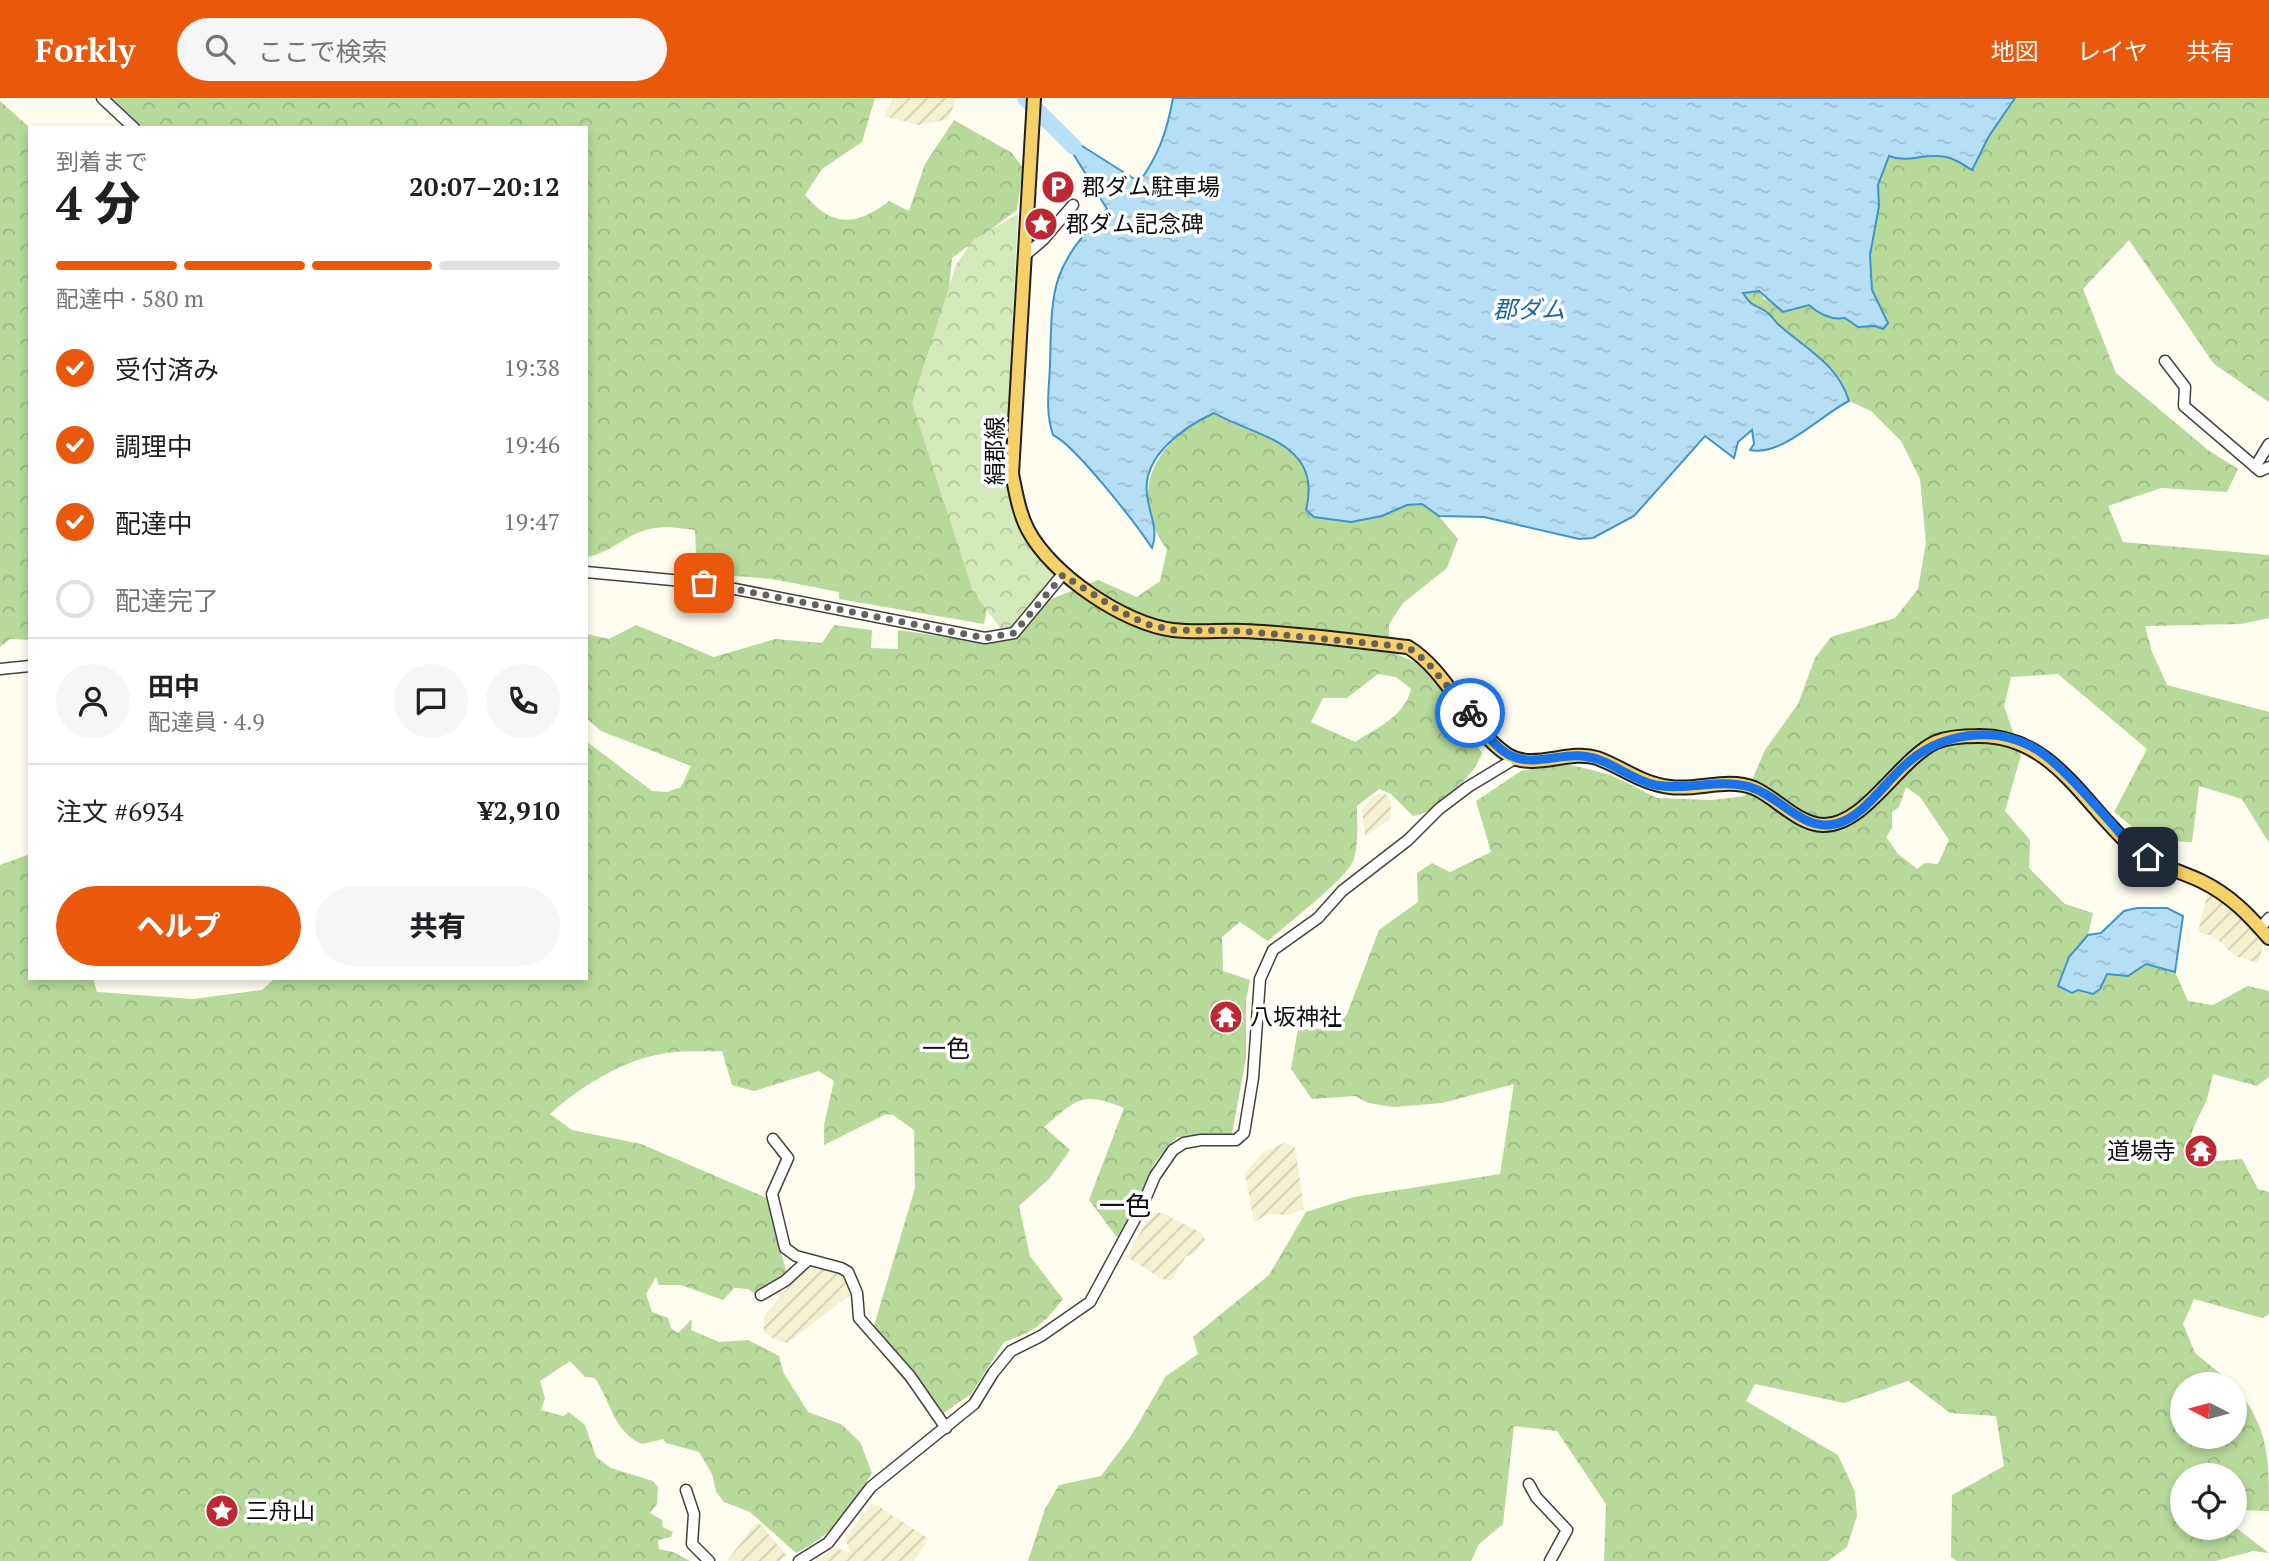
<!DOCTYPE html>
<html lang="ja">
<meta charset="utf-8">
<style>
:root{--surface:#fff;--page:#f6f6f6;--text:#202124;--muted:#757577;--line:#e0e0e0;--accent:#ea580c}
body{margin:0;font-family:"PT Serif","Noto Sans JP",serif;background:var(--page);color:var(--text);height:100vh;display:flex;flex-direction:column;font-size:26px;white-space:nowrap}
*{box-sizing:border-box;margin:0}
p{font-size:23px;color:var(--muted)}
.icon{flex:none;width:38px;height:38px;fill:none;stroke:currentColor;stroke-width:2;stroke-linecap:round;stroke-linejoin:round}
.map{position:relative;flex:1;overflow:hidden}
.sheet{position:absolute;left:28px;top:28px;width:560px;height:854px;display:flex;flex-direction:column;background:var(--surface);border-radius:0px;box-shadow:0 4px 10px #0003}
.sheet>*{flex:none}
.needle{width:46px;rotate:276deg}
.tools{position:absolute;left:2170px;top:1274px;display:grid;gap:14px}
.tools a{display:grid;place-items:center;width:77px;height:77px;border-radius:50%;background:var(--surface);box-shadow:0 4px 10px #0003;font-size:35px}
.pin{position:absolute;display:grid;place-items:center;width:60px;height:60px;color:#fff;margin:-30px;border-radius:14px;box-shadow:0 4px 10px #0006}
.courier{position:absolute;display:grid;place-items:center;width:70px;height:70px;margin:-35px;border:5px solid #1a73e8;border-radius:50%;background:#fff;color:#222;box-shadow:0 2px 9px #0007}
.head em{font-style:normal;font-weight:800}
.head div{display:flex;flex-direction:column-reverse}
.head{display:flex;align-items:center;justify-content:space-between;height:119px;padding:0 28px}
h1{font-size:46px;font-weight:800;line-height:52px}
.bar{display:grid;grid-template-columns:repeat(4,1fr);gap:10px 7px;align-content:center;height:84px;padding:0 28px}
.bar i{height:9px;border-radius:5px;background:var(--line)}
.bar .current{background:var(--accent)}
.bar p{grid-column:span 4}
.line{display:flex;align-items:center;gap:18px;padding:0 28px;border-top:2px solid var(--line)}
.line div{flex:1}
.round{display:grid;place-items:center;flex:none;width:74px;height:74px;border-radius:37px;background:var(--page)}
ol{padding:0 28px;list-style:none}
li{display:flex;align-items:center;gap:21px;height:77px}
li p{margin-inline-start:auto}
li .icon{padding:7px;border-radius:50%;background:var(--accent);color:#fff;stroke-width:4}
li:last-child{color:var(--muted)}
li i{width:38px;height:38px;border:4px solid var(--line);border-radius:50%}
.action{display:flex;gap:14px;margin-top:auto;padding:14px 28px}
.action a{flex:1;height:80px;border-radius:42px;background:var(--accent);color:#fff;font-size:28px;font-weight:800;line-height:80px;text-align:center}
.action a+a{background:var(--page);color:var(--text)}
header{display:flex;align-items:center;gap:42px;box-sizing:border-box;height:98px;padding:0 35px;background:var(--accent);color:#fff}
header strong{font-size:33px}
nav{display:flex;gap:38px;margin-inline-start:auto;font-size:24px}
.search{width:490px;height:63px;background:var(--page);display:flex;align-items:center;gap:18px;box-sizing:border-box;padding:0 24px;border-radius:38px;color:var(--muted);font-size:26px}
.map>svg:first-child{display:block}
.farmland{fill:url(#farmland-furrows)}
.forest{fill:url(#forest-crowns);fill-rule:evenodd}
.park{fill:url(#park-crowns)}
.water{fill:url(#water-ripples);stroke:#3e95cb;stroke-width:2}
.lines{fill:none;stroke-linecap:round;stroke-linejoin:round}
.river{stroke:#b6dff5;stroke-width:16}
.minor-casing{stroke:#424242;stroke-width:13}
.major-casing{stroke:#202020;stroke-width:16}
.minor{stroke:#fff;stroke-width:10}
.major{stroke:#f6d169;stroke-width:12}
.done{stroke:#63625e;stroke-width:7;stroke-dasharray:0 12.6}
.route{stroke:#1a73e8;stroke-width:9}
.labels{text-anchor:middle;stroke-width:7;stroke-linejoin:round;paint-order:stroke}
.poi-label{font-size:23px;fill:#0f0f0f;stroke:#fff;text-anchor:start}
.street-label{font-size:23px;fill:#0f0f0f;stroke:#fff}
.water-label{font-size:24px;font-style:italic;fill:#19679f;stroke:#fff}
.neighbourhood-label{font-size:24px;fill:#0f0f0f;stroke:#fff}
.quarter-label{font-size:26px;fill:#0f0f0f;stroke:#fff}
</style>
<header>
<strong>Forkly</strong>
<div class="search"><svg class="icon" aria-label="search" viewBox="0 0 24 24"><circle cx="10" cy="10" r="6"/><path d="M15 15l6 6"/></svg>ここで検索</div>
<nav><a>地図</a><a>レイヤ</a><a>共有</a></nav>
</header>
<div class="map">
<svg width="2269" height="1463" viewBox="0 0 2269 1463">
<defs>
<pattern id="farmland-furrows" width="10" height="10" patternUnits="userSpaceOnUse" patternTransform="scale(1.75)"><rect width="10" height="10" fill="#f4f1d1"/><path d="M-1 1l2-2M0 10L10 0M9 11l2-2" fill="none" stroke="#d0cdb2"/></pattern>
<pattern id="forest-crowns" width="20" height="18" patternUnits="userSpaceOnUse" patternTransform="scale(1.75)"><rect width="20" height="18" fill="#b7d99a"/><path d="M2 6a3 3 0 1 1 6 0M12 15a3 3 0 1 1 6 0" fill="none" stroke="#9cb984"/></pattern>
<pattern id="park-crowns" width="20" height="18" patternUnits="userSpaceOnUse" patternTransform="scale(1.75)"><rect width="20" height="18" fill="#d3e9ba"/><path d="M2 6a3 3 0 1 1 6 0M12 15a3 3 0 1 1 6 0" fill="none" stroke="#b4c79f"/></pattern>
<pattern id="water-ripples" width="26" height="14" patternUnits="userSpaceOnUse" patternTransform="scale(1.75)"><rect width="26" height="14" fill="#b6dff5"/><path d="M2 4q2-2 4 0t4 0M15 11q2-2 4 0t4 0" fill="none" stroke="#9bbed1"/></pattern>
</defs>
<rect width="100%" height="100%" fill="#fffcf0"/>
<g class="farmland">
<polygon points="893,0 956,0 949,21 918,27 884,18"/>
<polygon points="1381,695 1386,696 1391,703 1391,721 1365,738 1362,712 1373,698"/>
<polygon points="2208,795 2226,806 2264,845 2258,865 2235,858 2215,839 2198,834"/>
<polygon points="1284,1045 1295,1049 1304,1111 1287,1117 1268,1116 1254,1124 1245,1075 1264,1054"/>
<polygon points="1151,1114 1162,1115 1202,1135 1205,1142 1194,1156 1186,1158 1171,1183 1162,1181 1127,1159"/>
<polygon points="810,1169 840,1175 853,1195 787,1245 772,1240 764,1234 764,1218 794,1182"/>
<polygon points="871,1406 875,1406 929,1441 914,1463 816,1463 836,1450 851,1455 845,1441"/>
<polygon points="755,1426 761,1427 787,1458 780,1463 727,1463"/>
</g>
<g class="forest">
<path d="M103,0H875L862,44L822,71L805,97C832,130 857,128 889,103L909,113L925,66L954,22L1012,55L1023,70L1017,112L952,160L940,283L991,491L984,526L839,501V494L772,481L697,475L695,432C678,430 663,427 646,432C624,438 609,456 586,459V30H141Z"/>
<path d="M2015,0H2269V304L2214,266L2129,142L2083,191L2116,275L2208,352L2238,371L2227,394L2161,390L2108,408L2123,444L2269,457V520L2241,526L2145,528L2152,554L2167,587L2269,614V745L2242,701L2199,688L2192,744L2149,742L2114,714L2147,651L2058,576L2011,579L2004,608L2021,657L2005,713L2030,742L2029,770L2065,806L2093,815L2088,837L2069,859L2078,892L2086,896L2107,876L2128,878L2146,866L2175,874L2188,903L2213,907L2248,888L2269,893V979L2257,988L2213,976C2210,986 2209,999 2204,1008C2192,1032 2187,1037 2193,1065L2242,1061L2258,1091L2269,1094V1216L2262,1220L2194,1201L2183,1226L2195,1255L2233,1286H2182V1339H2235V1288C2269,1332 2269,1356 2269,1413L2237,1412L2235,1424V1377H2182V1430L2235,1429L2269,1455L2253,1453L2216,1463H1957L1951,1459L1952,1397L2004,1368L1996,1318L1950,1315L1908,1283L1844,1305L1755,1286L1746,1303L1838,1357L1855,1394L1857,1418L1847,1449L1828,1463H1604L1606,1406L1557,1333L1514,1328L1503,1426L1479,1446L1471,1463H1028L1045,1411L1059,1387L1101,1378L1131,1338L1166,1278L1198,1256L1193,1239L1269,1177L1306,1114L1354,1099L1500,1076L1514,986L1442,1005L1394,1009L1368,1005L1355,998L1312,1001L1291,971L1298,931H1336L1347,916L1379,832L1418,804L1417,775L1432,765L1450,774L1491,754L1476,703L1521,673L1563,665L1611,677L1657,700L1713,702L1745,698L1765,652L1798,606L1815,560L1831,539L1895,520L1918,491L1926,445L1920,381L1901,343L1871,313L1849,303C1838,266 1806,251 1779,227C1775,224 1772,218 1768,215C1755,205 1754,212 1743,195L1759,193L1764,201L1809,207L1817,215L1845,220L1858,229L1888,225L1872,192L1870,157L1879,109L1878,88L1889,57C1908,67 1926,54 1946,59C1956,61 1964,67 1972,72L1989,38ZM1906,689L1920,699L1949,742L1938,766L1925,765L1917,771L1898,756L1886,739L1892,730V714L1899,709Z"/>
<polygon points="0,3 30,30 30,542 10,541 0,549"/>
<path d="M1214,315C1256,340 1323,343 1306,412L1382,418L1407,407L1422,406L1439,418L1458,441L1447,470L1403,505L1389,526V553L1417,565L1463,614L1465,629L1482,655C1475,677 1435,716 1413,718L1391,696L1379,691L1357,708C1357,724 1359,748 1353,763C1345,782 1287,826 1268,843L1240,824L1222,839L1223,873L1250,882L1246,902V960L1232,1036L1177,1039L1155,1064L1119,1142L1089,1102L1124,1010C1081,993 1078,1001 1044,1029L1070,1052L1050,1080L1019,1108L1030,1158L1063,1201C1043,1227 1035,1233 1004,1244L971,1296L941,1317C914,1292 883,1267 873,1231L915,1090L914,1032L893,1017L886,1016L824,1047V1027L834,983L819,973L754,993L732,987L722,953C702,954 680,952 661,956C623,962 578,990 550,1016L572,1032L641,1046L767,1100L787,1177L757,1197L748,1191L734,1190L723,1202L681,1187H659L656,1179L646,1196L652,1214L668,1220L671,1230L678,1235L692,1221L691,1232L719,1244L748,1242L779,1258L783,1274L808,1314L841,1326L860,1344L872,1375C849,1411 835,1436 796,1455L750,1414L724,1404L716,1394L712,1376L699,1354L666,1345L663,1341L642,1346C613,1333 611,1304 595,1280L585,1279L570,1263L540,1283L545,1300L541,1312L563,1318L569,1314L585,1327L596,1359L611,1370L653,1383L658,1389L657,1406L650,1415L662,1422L663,1429L673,1434L671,1439L658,1442L659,1451L673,1454L690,1463H0V767L30,756V880H93L97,894L193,901L262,892L275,880H586V643L652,693L667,694L681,689L691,668L601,633L586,620V536L609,541L636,527L714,559L775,541L822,545L834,527L872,532L871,550L898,551V532L969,542H1002L1022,535L1049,502L1098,482L1137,499L1160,483L1167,452C1126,393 1155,343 1214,315ZM1378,576L1396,579L1411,591C1405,618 1377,630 1355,644L1311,624L1323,600H1347Z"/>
</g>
<polygon class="park" points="1018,116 1006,363 1015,416 1057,476 1022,522 1004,535 973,494 912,305 956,167 973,142"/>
<g class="water">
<path d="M1173,0H2015L1989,38L1972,72C1964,67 1956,61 1946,59C1926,54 1908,66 1889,58L1878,87L1879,108L1870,157L1872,192L1888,225L1883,231L1875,228L1858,229L1845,220C1831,222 1820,217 1809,207L1783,214L1759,193L1743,195C1752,210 1756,206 1768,215C1772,218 1775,224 1779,227C1806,251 1838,266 1849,303C1822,316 1782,359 1750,352L1754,346L1752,332L1738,344L1734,360L1705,338L1634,418L1593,440L1579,441L1484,419L1439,418L1422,406L1407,407L1382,418L1351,424L1314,419L1306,412C1323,344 1256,339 1214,315C1184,329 1142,358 1147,396C1149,417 1159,430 1152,450C1137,427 1075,347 1053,337C1045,313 1049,292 1050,267C1052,188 1050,171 1107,111L1060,34L1139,84C1159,57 1167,33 1173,0Z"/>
<polygon points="2137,810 2167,810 2183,818 2175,874 2146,866 2128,878 2107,876 2100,891 2093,896 2078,892 2072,895 2058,888 2069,859 2088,837 2101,835 2124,813"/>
</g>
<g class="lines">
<polyline class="river" points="1025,0 1074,49"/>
<defs>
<g id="minor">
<polyline points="102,0 134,30"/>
<polyline points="1024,158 1043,142 1073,107"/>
<polyline points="2165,263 2185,289 2184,308 2260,373 2269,369"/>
<polyline points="2255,369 2269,346"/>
<polyline points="586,474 704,485 985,540 1014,535 1063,476"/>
<polyline points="0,571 30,568"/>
<polyline points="2260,830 2269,820"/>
<polyline points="773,1041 788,1060 772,1096 785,1150 796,1158 841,1170 848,1174 857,1195 859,1220 910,1278 946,1330"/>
<polyline points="761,1197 785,1183 808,1162"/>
<polyline points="1529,1386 1536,1399 1567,1432 1550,1463"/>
<polyline points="686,1392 694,1416 692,1446 709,1463"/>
<polyline points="799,1463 828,1445 871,1389 974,1306 993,1275 1011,1253 1041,1238 1090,1204 1143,1106 1155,1078 1173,1052 1184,1045 1201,1042 1236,1042 1244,1035 1253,980 1260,881 1273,852 1318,820 1342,793 1408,742 1439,711 1468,689 1516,660"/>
</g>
<path id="major" d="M1034,0L1012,376C1016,395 1019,415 1028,432C1051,476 1124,526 1173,532C1197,535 1220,532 1243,533C1298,535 1353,543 1408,549C1448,573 1470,633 1508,657C1534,673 1569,651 1597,660C1622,669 1642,686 1670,689C1698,693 1727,679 1754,690C1777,700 1797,726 1823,727C1865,728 1898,662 1936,644C1949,639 1964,638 1977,638C2053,636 2084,708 2134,751C2152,766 2180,773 2201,783C2230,797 2248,816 2269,840"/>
</defs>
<use href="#minor" class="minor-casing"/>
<use href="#major" class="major-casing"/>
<use href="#minor" class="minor"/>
<use href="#major" class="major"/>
</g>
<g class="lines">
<polyline class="done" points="704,485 985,540 1014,535 1063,477 1118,512 1146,526 1172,532 1242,533 1408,549 1427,564 1470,615"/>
<path class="route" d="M1470,615C1482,629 1496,653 1514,659C1535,667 1560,656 1582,658C1609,660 1629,681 1655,687C1687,693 1719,680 1750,689C1780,698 1801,733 1835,726C1861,721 1884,686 1903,669C1938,635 1996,625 2039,653C2068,672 2110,725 2135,752L2148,759"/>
</g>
<defs>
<symbol id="parking-disc" viewBox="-11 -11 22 22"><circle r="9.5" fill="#bd2832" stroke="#fff"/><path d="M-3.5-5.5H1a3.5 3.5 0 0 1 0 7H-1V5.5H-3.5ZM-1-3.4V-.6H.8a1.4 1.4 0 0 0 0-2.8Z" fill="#fff"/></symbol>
<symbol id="sight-disc" viewBox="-11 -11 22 22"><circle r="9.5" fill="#bd2832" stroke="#fff"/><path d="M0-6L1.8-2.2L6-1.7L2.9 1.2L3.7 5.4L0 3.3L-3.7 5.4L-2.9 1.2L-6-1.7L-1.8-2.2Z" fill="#fff"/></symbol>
<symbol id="temple-disc" viewBox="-11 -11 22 22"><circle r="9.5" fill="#bd2832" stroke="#fff"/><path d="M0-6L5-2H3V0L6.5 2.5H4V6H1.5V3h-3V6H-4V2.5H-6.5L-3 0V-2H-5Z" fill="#fff"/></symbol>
</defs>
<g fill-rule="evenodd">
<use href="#parking-disc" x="1039" y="70" width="38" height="38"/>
<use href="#sight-disc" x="1022" y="107" width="38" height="38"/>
<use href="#temple-disc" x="1207" y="900" width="38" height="38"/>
<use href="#temple-disc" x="2182" y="1034" width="38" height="38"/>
<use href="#sight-disc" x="203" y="1394" width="38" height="38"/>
</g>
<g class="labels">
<g class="poi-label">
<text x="1082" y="97">郡ダム駐車場</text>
<text x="1066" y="134">郡ダム記念碑</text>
<text x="1250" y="927">八坂神社</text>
<text x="2176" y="1061" text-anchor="end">道場寺</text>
<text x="246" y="1421">三舟山</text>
</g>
<g class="street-label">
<text transform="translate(995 353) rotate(-90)" y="8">絹郡線</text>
</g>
<g class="water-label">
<text x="1529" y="220">郡ダム</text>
</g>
<g class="neighbourhood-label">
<text x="946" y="959">一色</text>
</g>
<g class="quarter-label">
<text x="1125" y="1117">一色</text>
</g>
</g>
</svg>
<div class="tools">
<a><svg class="needle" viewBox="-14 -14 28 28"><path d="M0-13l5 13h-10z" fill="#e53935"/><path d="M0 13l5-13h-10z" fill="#757577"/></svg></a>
<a><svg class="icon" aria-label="locate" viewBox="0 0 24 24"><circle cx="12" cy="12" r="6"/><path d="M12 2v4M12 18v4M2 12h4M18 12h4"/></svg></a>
</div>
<div class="pin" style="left:704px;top:485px;background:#ea580c"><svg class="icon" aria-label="bag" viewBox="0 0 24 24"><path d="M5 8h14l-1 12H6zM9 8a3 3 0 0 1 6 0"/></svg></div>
<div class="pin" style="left:2148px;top:759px;background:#1f2937"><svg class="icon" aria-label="home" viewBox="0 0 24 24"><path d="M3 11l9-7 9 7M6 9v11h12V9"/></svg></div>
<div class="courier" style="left:1470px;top:615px"><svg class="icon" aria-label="bike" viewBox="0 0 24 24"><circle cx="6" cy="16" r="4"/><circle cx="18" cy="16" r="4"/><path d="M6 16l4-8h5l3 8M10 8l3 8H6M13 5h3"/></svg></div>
<section class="sheet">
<div class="head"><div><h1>4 分</h1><p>到着まで</p></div><em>20:07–20:12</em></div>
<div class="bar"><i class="current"></i><i class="current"></i><i class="current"></i><i></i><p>配達中 · 580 m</p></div>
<ol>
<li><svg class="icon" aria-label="check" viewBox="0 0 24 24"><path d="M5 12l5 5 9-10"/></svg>受付済み<p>19:38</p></li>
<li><svg class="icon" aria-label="check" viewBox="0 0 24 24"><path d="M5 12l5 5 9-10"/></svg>調理中<p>19:46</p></li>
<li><svg class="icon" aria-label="check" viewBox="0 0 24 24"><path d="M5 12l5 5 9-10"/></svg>配達中<p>19:47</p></li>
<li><i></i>配達完了</li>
</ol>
<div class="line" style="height:126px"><a class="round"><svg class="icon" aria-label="person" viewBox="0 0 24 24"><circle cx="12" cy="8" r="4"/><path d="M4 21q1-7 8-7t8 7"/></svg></a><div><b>田中</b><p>配達員 · 4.9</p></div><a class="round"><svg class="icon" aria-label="chat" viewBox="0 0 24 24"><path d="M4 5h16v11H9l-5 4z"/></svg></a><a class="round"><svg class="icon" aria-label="phone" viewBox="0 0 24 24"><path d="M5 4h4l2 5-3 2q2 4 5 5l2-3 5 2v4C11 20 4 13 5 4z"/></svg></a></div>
<div class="line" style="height:91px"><div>注文 #6934</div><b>¥2,910</b></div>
<div class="action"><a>ヘルプ</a><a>共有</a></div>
</section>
</div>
